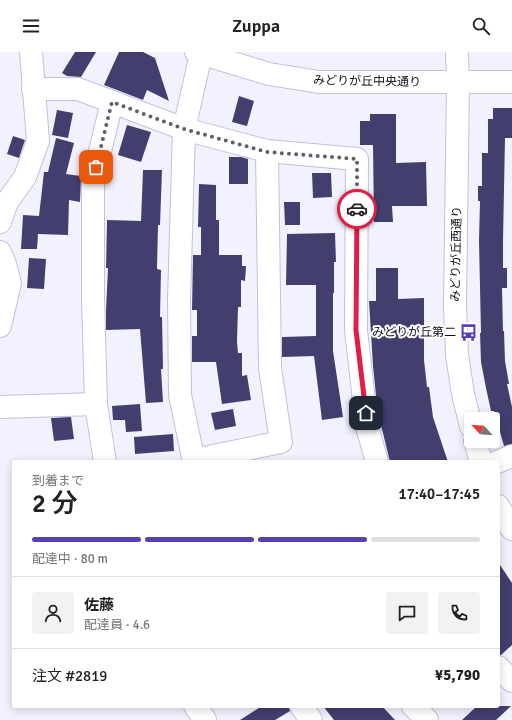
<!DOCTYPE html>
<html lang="ja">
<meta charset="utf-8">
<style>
:root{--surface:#fff;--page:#f2f2f2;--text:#222;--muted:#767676;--line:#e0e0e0;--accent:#5641b8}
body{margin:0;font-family:Signika,"Noto Sans JP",sans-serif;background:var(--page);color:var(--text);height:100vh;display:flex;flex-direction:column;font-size:15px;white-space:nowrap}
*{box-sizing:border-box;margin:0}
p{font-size:13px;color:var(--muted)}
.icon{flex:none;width:22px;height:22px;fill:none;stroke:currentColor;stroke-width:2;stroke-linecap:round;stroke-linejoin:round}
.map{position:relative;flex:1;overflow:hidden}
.sheet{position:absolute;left:12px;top:408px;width:488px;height:248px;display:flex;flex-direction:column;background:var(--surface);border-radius:4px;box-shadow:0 2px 10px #0003}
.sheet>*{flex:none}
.needle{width:26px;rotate:296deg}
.tools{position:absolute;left:464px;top:360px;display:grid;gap:8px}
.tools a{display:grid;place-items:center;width:36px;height:36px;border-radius:4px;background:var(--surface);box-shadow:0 2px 10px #0003;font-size:20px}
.pin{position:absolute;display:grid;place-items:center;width:34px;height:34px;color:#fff;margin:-17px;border-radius:8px;box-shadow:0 2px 6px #0006}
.courier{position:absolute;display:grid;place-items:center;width:40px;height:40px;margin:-20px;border:3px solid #e11d48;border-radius:50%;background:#fff;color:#222;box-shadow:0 1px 5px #0007}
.headline em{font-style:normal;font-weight:600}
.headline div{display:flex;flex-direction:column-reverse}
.headline{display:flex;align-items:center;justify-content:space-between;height:68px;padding:0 20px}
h1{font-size:26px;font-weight:600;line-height:30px}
.bar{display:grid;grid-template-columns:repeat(4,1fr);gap:6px 4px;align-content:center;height:48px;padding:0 20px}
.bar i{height:5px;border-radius:3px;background:var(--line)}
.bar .current{background:var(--accent)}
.bar p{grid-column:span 4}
.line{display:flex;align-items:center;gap:10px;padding:0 20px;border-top:1px solid var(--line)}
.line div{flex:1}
.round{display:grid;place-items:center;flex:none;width:42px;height:42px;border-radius:4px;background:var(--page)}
header{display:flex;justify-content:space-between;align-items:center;height:52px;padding:0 20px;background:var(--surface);font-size:18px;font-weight:600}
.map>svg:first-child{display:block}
.building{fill:#423f6f}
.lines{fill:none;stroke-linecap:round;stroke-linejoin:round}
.minor-casing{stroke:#c0c0e0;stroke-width:24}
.minor{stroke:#fff;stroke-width:22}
.done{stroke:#605f6b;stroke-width:4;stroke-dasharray:0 7.2}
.route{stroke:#e11d48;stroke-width:5}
.labels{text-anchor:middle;stroke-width:4;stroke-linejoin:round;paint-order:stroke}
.street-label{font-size:12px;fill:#11101b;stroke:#fff}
.poi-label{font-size:12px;fill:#11101b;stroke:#fff;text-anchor:end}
</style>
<header><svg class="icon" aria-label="menu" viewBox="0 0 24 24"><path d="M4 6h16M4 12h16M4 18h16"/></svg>Zuppa<svg class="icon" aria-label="search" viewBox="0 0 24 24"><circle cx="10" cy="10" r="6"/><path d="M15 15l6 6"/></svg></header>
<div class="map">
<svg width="512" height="668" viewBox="0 0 512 668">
<rect width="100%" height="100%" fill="#f2f2ff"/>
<g class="building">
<polygon points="75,0 96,0 81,25 67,24 62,21"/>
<polygon points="119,0 143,0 155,6 169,49 147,38 143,48 104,33"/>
<polygon points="239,44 254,49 247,74 232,70"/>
<polygon points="493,56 512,56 512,86 505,86 503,189 503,216 507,216 507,236 502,236 503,279 504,279 505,309 509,332 507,332 512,355 512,392 504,394 494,359 491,359 486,336 481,310 480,281 481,281 479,189 480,149 478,149 478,134 482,134 482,101 488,101 488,67 493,67"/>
<polygon points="57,58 73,61 68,86 52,83"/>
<polygon points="370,62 396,62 396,111 426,110 427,154 392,154 393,170 374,170 373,93 360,93 360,69 370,69"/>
<polygon points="127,73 151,80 141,110 118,103"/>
<polygon points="13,84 25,88 19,106 7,102"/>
<polygon points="56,86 74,91 66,122 81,124 80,150 69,148 68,183 38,182 37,197 21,197 23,163 39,164 44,120 48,120"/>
<polygon points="229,105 241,105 248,107 248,132 229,132"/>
<polygon points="143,118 162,118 160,173 158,173 157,217 161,218 160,265 162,265 163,317 161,317 163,350 146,351 140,277 106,278 106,258 108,216 106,216 107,168 141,169"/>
<polygon points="312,121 331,121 332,145 313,146"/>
<polygon points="199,132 216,133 216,168 219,168 219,203 242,203 242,214 246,214 245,229 241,228 241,255 238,255 237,290 238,301 242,301 242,324 247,323 251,348 222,352 216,310 192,310 192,284 197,284 197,258 192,258 193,203 201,203 201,175 198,175"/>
<polygon points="284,150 300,150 300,173 285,173"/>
<polygon points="335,181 336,210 334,210 334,241 333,241 333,299 343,365 322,368 314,304 282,305 282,285 316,284 316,233 286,233 287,182"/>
<polygon points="29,206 46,207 44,237 27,236"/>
<polygon points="376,216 398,216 398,247 424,246 424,308 427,335 429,335 433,365 448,410 390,410 381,373 379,373 373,314 369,249 376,249"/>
<polygon points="140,352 142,379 126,380 125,368 113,368 112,354"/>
<polygon points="233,357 236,374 215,378 211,361"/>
<polygon points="71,365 74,387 54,389 51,366"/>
<polygon points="173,382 174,399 135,402 134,385"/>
<polygon points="498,510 512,531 512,593 501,603 498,603"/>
<polygon points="262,654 289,654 290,659 275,668 240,668"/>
<polygon points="323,654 382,654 395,668 334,668"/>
<polygon points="477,654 511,654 496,668 462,668"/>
</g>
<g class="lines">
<defs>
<g id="minor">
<polyline points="196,0 269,22 319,30 512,30"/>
<polyline points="457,0 458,30 455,254 457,303 463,342 471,374"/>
<polyline points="33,37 78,37 184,77 267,99 357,107 356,278 367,375 377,410"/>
<polyline points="0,170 7,150 25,125 38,89 31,0"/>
<polyline points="0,200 5,212 10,231 0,274"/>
<polyline points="0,355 96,352"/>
<polyline points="475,389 481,410"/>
<polyline points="194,408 281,390 270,316 267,99"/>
<polyline points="105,410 96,352 93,246 93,128 112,50"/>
<polyline points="194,410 180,343 179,248 184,77 201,2"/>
<polyline points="497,410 512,404"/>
<polyline points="498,454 512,477"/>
<polyline points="498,615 512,629"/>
<polyline points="195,654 205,668"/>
<polyline points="301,654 311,668"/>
<polyline points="413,654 427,668"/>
</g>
</defs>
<use href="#minor" class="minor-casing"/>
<use href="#minor" class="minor"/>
</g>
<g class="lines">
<polyline class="done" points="96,115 112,50 184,77 267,100 357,107 357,157"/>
<polyline class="route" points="357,157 356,278 366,361"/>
</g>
<defs>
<symbol id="bus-bare" viewBox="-9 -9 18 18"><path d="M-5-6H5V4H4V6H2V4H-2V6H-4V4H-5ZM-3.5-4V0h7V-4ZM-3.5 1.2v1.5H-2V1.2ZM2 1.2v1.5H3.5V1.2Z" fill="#5641b8" stroke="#fff" stroke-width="2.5" paint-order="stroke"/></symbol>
</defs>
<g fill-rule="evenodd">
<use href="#bus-bare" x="456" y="268" width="25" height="25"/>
</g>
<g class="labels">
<g class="street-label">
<text transform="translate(367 29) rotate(1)" y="4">みどりが丘中央通り</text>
<text transform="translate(456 202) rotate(-89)" y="4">みどりが丘西通り</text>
</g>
<g class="poi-label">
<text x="456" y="284">みどりが丘第二</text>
</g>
</g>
</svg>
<div class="tools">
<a><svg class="needle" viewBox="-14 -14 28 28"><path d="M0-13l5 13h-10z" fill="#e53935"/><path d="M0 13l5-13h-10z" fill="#767676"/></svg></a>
</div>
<div class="pin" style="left:96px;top:115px;background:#ea580c"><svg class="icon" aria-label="bag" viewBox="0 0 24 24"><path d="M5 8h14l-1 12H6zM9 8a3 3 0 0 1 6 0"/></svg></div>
<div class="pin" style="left:366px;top:361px;background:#1f2937"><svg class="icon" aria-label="home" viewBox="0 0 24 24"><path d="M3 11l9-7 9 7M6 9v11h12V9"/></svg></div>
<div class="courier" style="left:357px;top:157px"><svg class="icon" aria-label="car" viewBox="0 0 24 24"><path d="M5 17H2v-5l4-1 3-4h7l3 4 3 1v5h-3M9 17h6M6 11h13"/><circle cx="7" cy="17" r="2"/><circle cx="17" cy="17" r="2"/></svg></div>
<section class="sheet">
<div class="headline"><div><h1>2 分</h1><p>到着まで</p></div><em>17:40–17:45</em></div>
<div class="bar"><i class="current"></i><i class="current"></i><i class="current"></i><i></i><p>配達中 · 80 m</p></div>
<div class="line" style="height:72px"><a class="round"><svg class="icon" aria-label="person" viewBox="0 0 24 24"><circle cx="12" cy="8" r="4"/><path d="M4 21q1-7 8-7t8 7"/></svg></a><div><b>佐藤</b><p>配達員 · 4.6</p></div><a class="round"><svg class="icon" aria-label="chat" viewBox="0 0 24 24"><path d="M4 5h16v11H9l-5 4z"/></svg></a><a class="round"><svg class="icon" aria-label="phone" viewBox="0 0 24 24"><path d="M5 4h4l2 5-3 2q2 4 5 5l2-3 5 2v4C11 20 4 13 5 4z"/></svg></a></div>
<div class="line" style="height:52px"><div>注文 #2819</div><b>¥5,790</b></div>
</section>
</div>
